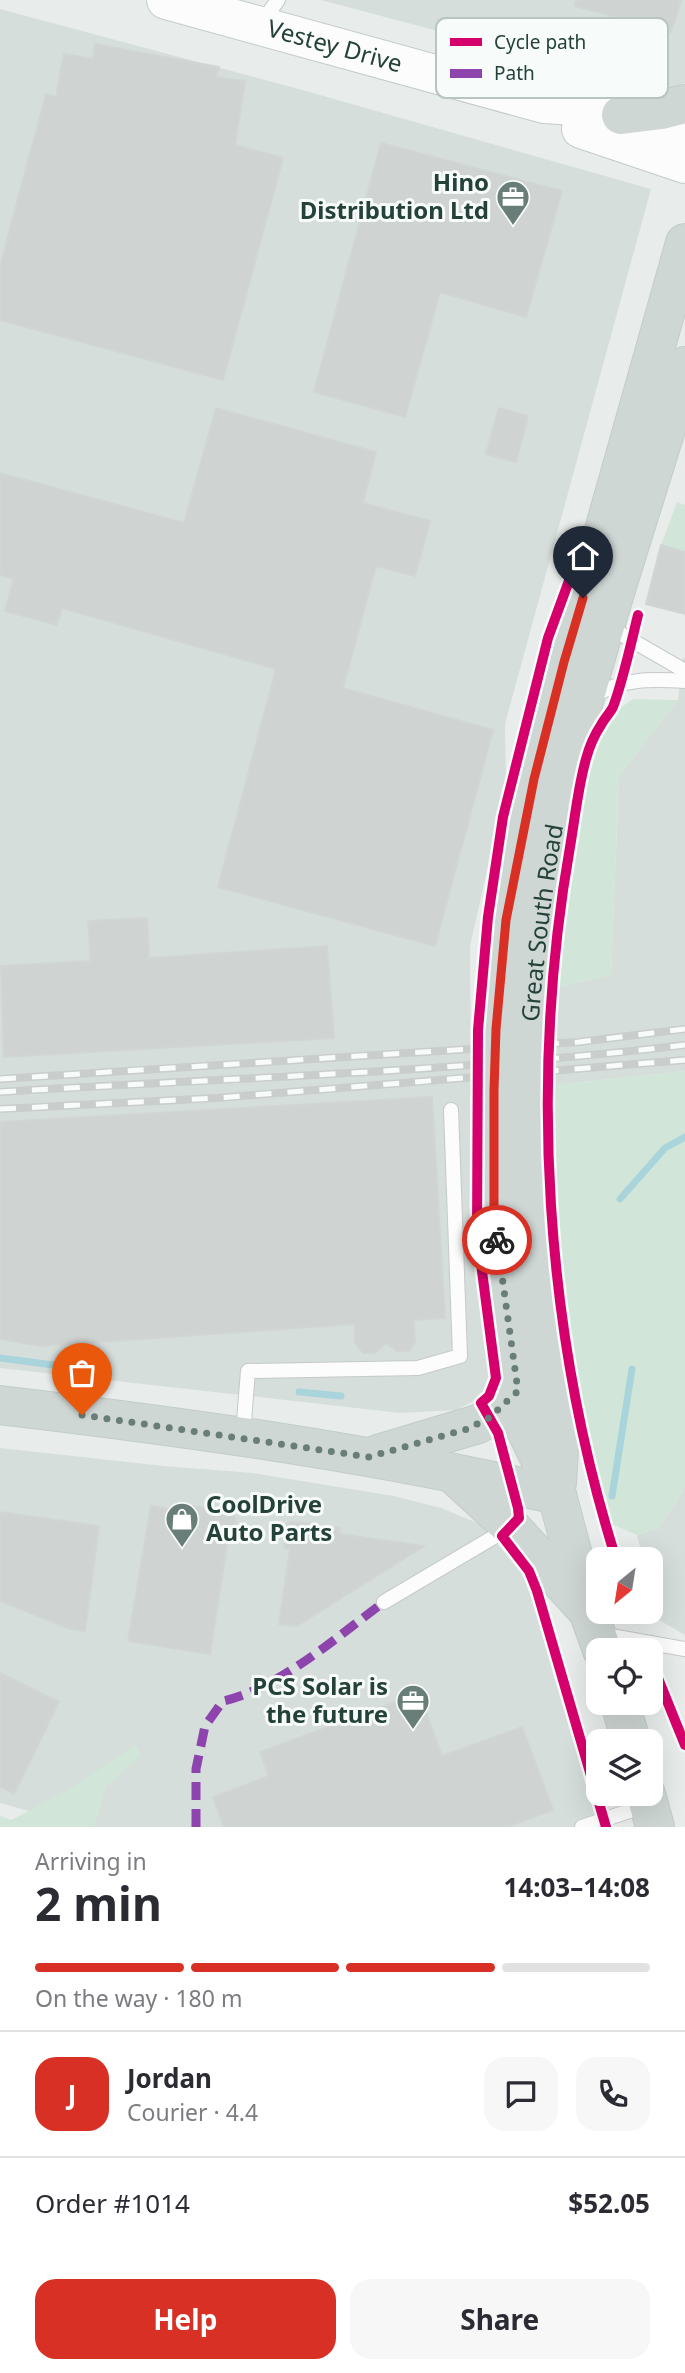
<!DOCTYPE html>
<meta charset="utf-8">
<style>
:root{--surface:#fff;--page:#f7f7f7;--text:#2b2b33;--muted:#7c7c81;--line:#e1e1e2;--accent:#d93025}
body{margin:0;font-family:"Noto Sans",sans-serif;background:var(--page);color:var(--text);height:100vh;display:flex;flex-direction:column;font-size:26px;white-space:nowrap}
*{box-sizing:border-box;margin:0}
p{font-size:23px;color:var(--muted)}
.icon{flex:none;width:38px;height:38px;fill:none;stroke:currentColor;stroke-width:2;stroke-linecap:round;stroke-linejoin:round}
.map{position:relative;height:1827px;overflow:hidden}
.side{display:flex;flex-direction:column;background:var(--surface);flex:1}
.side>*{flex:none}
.needle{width:46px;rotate:210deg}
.controls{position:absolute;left:586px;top:1547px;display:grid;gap:14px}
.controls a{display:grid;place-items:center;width:77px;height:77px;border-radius:14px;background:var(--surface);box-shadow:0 7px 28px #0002;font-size:35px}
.pin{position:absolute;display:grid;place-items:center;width:60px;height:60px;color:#fff;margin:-72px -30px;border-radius:50% 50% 50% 0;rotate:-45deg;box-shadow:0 0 7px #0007}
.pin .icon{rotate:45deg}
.courier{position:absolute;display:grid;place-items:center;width:70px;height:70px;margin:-35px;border:5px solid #d93025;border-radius:50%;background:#fff;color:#222;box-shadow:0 2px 9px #0007}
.summary em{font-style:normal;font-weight:700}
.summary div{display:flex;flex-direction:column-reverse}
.summary{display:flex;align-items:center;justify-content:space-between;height:119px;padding:0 35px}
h1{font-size:46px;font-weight:700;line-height:52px}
.bar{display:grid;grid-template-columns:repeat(4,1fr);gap:10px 7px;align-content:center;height:84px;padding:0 35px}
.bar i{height:9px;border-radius:5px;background:var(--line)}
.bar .current{background:var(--accent)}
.bar p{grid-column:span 4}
.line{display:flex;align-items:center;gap:18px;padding:0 35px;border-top:2px solid var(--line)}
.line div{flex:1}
.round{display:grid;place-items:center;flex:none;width:74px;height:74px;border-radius:21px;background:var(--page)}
.button{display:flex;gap:14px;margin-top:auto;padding:14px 35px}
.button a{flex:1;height:80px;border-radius:21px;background:var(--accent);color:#fff;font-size:28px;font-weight:700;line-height:80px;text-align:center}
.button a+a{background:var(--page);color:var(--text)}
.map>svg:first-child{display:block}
.built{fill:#d6dedb}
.green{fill:#d1e6d8}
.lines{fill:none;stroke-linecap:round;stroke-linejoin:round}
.stream{stroke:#a9d4db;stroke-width:7}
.building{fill:#cfd4d2;stroke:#d1d6d4;stroke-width:2}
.lane-casing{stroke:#c5cac8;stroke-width:16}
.secondary-casing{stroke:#c3cbc8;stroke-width:40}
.primary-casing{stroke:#c3ccc9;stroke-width:40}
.lane{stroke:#fcfcfc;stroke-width:14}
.secondary{stroke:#fcfcfc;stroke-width:38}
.primary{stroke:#cfd7d5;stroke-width:38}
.rail-casing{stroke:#c9cdcc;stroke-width:8}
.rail{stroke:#f7fbf9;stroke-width:5;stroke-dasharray:16;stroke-linecap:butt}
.primary-bridge-casing{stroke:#c3ccc9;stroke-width:40;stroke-linecap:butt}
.primary-bridge{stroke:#cfd7d5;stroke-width:38}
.quiet{stroke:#8e44ad;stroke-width:9;stroke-dasharray:18 9;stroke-linecap:butt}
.cycleway-casing{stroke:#f7fbf9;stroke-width:15}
.cycleway{stroke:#d6006c;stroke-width:10}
.done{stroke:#697e78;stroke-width:7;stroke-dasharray:0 12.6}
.route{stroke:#d93025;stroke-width:9}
.labels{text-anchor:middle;stroke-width:6;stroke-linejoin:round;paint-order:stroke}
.street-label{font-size:24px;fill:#24423a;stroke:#f7fbf9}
.poi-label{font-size:24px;font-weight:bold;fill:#24423a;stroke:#f7fbf9;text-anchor:end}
.key{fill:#f7fbf9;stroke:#b8c4c0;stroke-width:2}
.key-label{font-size:19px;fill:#24423a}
</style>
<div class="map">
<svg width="685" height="1827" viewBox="0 0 685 1827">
<rect width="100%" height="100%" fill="#e8edeb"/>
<g class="built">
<polygon points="321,0 685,0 685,83 663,91"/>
<polygon points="0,9 306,91 651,189 505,724 506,786 470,946 472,1236 492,1372 482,1397 456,1410 400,1413 0,1368"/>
<polygon points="683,658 685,659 685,1071 555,1085 559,987 611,975 619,776 678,700"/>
<polygon points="0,1448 164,1466 253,1473 394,1496 441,1508 480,1524 529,1580 599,1827 85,1827 0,1803"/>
<polygon points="685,1488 685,1635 659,1620 651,1589 651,1559 643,1559 637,1535 659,1527"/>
</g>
<g class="green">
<polygon points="677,502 685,505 685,552 661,545"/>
<polygon points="633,699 678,700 619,776 611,975 559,987 567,916 587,782 601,736 613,713"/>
<path d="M685,1071V1488L659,1527L637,1535L611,1524C585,1419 563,1311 555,1203C552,1164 555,1124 555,1085Z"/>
<polygon points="135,1745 141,1755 106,1787 94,1827 0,1827 0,1816 11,1820 65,1792"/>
</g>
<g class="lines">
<g class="stream">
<polyline points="620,1199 665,1148 685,1137"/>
<polyline points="0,1358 61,1366"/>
<polyline points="299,1392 341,1396"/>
<polyline points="612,1496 632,1369"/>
</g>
</g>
<g class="building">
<polygon points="576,0 681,0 671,32 575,6"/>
<polygon points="95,44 219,67 216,77 245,81 235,145 283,158 223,380 0,320 0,266 46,94 56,97 64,54 93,59"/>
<polygon points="381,143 562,191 526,317 440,292 405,417 314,392"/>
<polygon points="216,408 376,452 363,503 430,521 415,576 376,566 343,688 493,730 435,946 218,887 276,669 62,608 57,625 5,611 14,579 0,575 0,473 184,523"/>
<polygon points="499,408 528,416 516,462 486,454"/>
<polygon points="661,545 685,552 685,614 646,604"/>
<polygon points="147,918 149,958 327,946 334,1038 4,1057 1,966 91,961 88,921"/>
<polygon points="432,1097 445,1318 413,1320 415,1341 409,1351 397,1351 386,1343 375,1353 363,1353 355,1343 355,1324 40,1346 0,1339 0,1122"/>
<polygon points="184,1505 226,1511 234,1515 236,1522 234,1538 228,1538 210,1654 128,1641 151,1506 182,1511"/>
<polygon points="0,1512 99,1526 85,1631 70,1629 0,1601"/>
<polygon points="295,1522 340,1528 339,1534 424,1546 297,1626 279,1624 290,1549 284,1548 287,1523"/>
<polygon points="0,1673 59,1702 14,1794 0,1786"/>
<polygon points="419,1693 442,1756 522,1727 553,1810 507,1827 224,1827 213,1797 269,1776 260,1752"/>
</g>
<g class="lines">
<defs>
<g id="lane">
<polyline points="262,22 278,0"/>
<polyline points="607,629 621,634 685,671"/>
<path d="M592,697C622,678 651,679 685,681"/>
<polyline points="243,1434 248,1371 418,1368 460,1356 451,1110"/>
<polyline points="384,1602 509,1528"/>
<polyline points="600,1634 685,1649"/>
<polyline points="582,1827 647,1805"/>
</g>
<g id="secondary">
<path id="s1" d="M166,0L544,104L593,107L685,133"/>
<polyline points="581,129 685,164"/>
</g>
<g id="primary">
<polyline points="621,115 661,110 685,104"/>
<path id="s2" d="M530,1027C538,934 549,840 572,748C603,619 648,493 685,366"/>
<polyline points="496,1029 507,920 534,779 570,636 597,555 685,243"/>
<polyline points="527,1087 526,1167 530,1241 536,1314 559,1448 557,1483"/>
<polyline points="494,1090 494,1205 500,1267 518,1391 526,1430 557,1495 588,1611 602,1650"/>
<path d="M0,1405C187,1427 373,1453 557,1495"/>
<polyline points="378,1454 478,1424 490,1417 518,1391"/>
<polyline points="452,1473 511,1527 584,1607"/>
<polyline points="620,1703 631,1741"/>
<polyline points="646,1794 655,1827"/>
</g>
</defs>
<use href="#lane" class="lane-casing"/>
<use href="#secondary" class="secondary-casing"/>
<use href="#primary" class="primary-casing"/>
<use href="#lane" class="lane"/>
<use href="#secondary" class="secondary"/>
<use href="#primary" class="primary"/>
<defs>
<g id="rail">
<polyline points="0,1079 579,1042 685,1029"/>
<path d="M0,1092C228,1078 458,1072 685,1045"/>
<polyline points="0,1109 217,1098 685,1060"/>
</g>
</defs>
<use href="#rail" class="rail-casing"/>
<use href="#rail" class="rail"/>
<defs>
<g id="primary-bridge">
<polyline points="527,1087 530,1027"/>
<polyline points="494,1090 496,1029"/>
</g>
</defs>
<use href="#primary-bridge" class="primary-bridge-casing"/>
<use href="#primary-bridge" class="primary-bridge"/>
<path class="quiet" d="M196,1827V1769L205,1726L223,1701C278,1689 338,1636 384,1602"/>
<defs>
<g id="cycleway">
<polyline points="597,555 570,578 548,638 503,817 488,917 478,1030 477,1233 496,1378 489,1396 481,1403 498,1433 518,1508 519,1518 502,1536 529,1571 537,1591 606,1827"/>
<path d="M616,1559C545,1334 529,1079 570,847C575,818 578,787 586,759C589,748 595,734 601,725C604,719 610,713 613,707C623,681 631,643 638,615"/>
<polyline points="651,1661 685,1745"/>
</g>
</defs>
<use href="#cycleway" class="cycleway-casing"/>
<use href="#cycleway" class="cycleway"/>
</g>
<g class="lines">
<polyline class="done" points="82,1415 369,1457 467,1429 489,1418 518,1391 497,1240"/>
<polyline class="route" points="497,1240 494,1205 494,1090 496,1029 506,920 534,779 564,662 583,598"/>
</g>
<defs>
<symbol id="office-pin" viewBox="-11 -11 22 30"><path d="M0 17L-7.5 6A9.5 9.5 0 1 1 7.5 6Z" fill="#697e78" stroke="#f7fbf9"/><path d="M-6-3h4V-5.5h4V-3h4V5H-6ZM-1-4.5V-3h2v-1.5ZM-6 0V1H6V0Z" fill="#fff"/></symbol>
<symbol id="shop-pin" viewBox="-11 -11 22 30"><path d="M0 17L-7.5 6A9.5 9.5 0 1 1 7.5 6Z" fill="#697e78" stroke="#f7fbf9"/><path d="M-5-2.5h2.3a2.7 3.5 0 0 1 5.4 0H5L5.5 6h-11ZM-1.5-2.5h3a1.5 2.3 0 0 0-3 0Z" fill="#fff"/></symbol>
</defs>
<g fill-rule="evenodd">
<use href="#office-pin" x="494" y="178" width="38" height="52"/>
<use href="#shop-pin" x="163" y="1500" width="38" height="52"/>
<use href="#office-pin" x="394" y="1682" width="38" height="52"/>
</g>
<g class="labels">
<g class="street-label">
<text dy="8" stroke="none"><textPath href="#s1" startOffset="175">Vestey Drive</textPath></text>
<text dy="8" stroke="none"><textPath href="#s2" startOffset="105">Great South Road</textPath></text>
</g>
<g class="poi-label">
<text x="489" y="191">Hino<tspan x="489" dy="28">Distribution Ltd</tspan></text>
<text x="206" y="1513" text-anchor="start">CoolDrive<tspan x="206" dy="28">Auto Parts</tspan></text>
<text x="388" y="1695">PCS Solar is<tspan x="388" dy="28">the future</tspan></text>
</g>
</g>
<rect x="436" y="18" width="232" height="80" rx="10" class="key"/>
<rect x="450" y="38" width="32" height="8" fill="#d6006c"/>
<rect x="450" y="69" width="32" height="9" fill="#8e44ad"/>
<g class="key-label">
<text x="494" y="49">Cycle path</text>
<text x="494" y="80">Path</text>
</g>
</svg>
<div class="controls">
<a><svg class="needle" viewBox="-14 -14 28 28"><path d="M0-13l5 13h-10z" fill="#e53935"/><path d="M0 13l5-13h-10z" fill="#7c7c81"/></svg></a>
<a><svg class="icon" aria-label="locate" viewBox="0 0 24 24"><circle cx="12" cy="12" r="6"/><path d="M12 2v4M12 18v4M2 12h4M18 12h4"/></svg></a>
<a><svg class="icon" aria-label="layers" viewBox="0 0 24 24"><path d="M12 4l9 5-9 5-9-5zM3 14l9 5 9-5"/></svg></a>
</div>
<div class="pin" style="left:82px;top:1415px;background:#ea580c"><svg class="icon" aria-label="bag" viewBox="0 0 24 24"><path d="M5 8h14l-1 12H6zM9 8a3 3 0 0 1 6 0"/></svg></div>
<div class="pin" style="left:583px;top:598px;background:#1f2937"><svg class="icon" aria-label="home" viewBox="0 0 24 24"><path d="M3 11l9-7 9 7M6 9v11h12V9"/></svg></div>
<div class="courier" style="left:497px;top:1240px"><svg class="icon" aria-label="bike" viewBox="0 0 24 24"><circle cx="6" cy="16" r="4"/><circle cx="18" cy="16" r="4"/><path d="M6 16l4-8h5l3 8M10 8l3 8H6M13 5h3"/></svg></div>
</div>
<section class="side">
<div class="summary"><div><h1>2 min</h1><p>Arriving in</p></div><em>14:03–14:08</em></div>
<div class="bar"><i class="current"></i><i class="current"></i><i class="current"></i><i></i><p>On the way · 180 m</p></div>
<div class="line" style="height:126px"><b class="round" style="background:var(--accent);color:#fff">J</b><div><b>Jordan</b><p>Courier · 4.4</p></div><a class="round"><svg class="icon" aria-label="chat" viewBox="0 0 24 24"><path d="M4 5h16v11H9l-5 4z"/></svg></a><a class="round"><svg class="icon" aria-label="phone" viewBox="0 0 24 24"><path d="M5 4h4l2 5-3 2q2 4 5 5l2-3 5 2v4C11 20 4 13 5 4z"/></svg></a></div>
<div class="line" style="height:91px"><div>Order #1014</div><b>$52.05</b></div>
<div class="button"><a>Help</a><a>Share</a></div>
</section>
